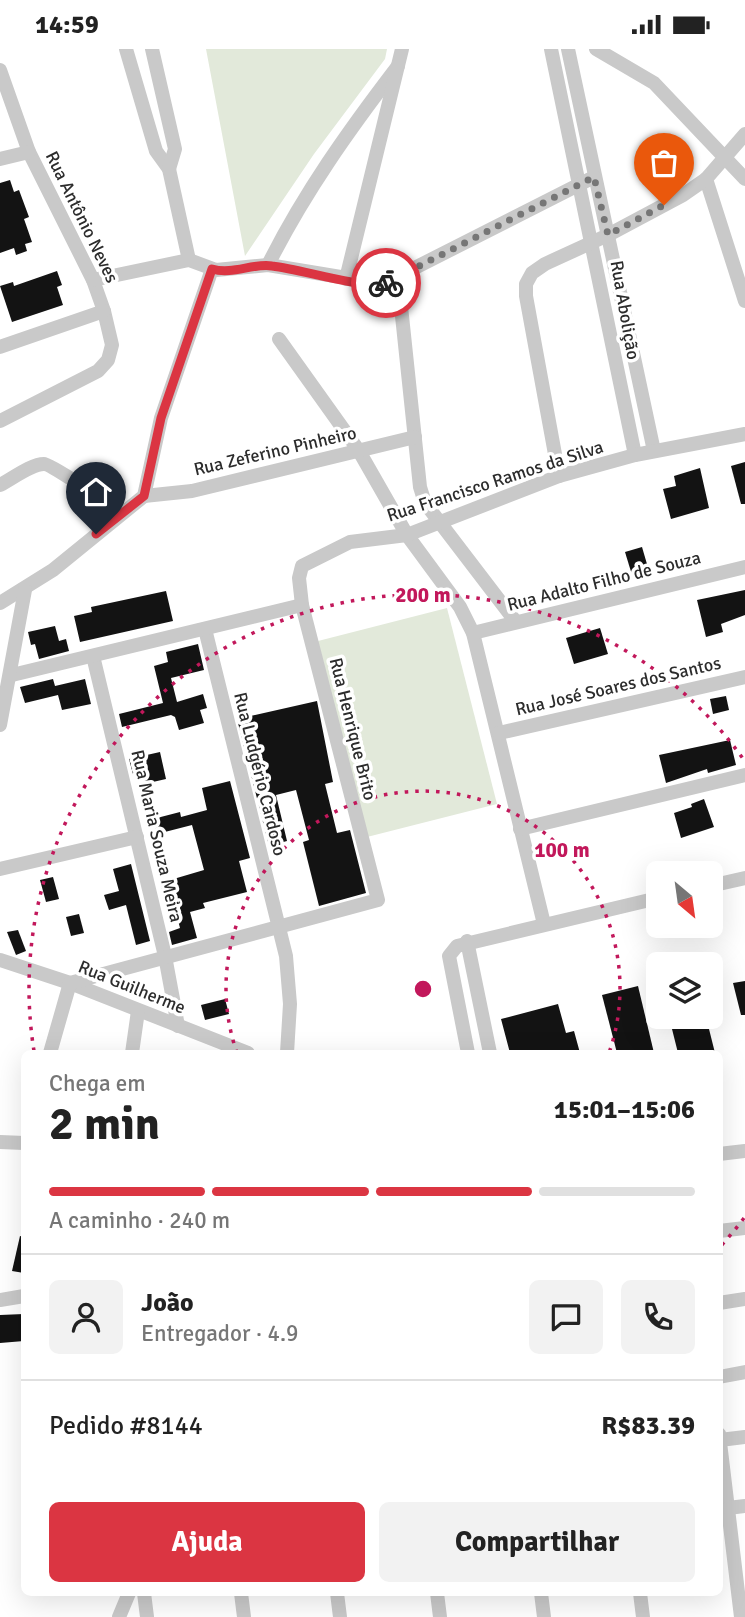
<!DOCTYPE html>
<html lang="pt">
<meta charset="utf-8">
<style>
:root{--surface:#fff;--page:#f2f2f2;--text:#222;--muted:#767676;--line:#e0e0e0;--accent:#db3542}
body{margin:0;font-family:Signika,sans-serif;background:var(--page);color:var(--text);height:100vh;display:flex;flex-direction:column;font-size:26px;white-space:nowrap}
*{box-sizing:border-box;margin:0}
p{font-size:23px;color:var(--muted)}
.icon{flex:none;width:38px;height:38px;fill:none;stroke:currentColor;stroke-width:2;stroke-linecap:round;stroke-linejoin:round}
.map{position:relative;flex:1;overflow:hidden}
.side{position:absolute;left:21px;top:1001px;width:702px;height:546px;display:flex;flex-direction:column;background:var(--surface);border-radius:10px;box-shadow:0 7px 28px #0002}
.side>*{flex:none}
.needle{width:46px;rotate:151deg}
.controls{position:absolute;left:646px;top:812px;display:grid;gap:14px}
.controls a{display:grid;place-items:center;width:77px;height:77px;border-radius:10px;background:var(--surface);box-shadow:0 7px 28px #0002;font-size:35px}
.pin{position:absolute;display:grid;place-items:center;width:60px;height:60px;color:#fff;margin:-72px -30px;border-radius:50% 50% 50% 0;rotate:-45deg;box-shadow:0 0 7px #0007}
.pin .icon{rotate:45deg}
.courier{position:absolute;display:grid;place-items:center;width:70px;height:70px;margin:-35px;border:5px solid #db3542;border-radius:50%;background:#fff;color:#222;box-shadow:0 2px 9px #0007}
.head em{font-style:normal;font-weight:700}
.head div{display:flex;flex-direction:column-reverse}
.head{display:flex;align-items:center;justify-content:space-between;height:119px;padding:0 28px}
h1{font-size:46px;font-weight:700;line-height:52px}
.bar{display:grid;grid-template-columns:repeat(4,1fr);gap:10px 7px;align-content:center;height:84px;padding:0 28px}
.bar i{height:9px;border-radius:5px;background:var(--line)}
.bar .current{background:var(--accent)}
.bar p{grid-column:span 4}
.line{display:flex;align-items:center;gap:18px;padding:0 28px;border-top:2px solid var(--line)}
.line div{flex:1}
.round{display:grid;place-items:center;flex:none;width:74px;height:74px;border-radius:10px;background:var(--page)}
.action{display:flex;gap:14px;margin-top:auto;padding:14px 28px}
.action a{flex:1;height:80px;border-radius:10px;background:var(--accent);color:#fff;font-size:28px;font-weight:700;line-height:80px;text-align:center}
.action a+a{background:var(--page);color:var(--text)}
.status{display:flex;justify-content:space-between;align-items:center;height:49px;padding:0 35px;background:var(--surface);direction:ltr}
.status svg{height:19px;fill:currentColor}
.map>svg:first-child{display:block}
.green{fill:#e2e9da}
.building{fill:#131313}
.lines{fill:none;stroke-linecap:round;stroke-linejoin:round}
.minor{stroke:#c9c9c9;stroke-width:14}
.done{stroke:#767676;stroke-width:7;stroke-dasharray:0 12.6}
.route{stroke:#db3542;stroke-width:9}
.ring{fill:none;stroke:#c2185b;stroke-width:3.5;stroke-dasharray:3.5 7}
.labels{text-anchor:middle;stroke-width:7;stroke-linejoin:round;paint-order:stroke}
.street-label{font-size:18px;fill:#2c2c2c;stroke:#fff}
.centre{fill:#c2185b;stroke:#fff;stroke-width:3.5}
.ring-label{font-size:21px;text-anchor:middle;font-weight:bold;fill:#c2185b;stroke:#fff;stroke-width:7;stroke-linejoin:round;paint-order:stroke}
</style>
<div class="status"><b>14:59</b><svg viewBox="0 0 49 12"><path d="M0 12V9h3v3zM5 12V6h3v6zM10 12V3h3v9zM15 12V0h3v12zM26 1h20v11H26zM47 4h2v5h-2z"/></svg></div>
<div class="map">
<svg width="745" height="1568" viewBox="0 0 745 1568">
<rect width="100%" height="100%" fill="#fff"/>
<g class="green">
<polygon points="206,0 387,0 385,10 314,105 245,207"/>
<polygon points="447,559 497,755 367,788 318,592"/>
</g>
<g class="building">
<polygon points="10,131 14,143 19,141 29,168 24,170 32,193 25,195 27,202 16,206 14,199 0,204 0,134"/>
<polygon points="57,222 62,236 57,238 63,256 12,273 0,237 13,233 14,237"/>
<polygon points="745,413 745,455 741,455 731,417"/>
<polygon points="700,419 709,459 671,470 663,440 676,437 674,427"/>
<polygon points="642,498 649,522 632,526 625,503"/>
<polygon points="745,541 745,566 721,575 723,583 706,588 697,551"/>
<polygon points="166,542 173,572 80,593 74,567 92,563 91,558"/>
<polygon points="55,577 59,592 66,590 69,602 39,610 35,595 31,596 28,583"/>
<polygon points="600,579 608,605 574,615 566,589"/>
<polygon points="198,595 204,621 171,629 177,653 203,645 207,659 200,661 204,674 179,681 175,668 171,666 122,678 119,665 163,654 154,617 168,613 166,603"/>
<polygon points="53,630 55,637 85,630 91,655 62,661 58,646 25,654 20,638"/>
<polygon points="726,647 729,661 713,665 710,650"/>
<polygon points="317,652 333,733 325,735 337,784 350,781 366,844 319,857 303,793 309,791 296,741 276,746 287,792 269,797 237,670"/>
<polygon points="730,691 736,716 708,724 707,720 666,734 659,706"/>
<polygon points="160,703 166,730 144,735 141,723 133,725 129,710"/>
<polygon points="230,732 250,809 239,812 247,843 203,854 205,859 190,863 197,889 172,896 169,883 180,879 171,845 164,847 160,834 204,821 192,776 157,785 153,770 180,763 181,768 207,761 202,739"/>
<polygon points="704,750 714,778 681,789 674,764 692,758 691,755"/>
<polygon points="131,815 150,892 136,896 126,856 109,861 104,846 119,842 113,820"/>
<polygon points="53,828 59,850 46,853 40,831"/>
<polygon points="79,865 84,884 71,887 66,868"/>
<polygon points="18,881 26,902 16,906 7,883"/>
<polygon points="745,932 745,966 741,966 733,934"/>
<polygon points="638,937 654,1004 617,1004 602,946"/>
<polygon points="225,950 229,965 205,971 201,956"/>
<polygon points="558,955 566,984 574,982 580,1004 510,1004 501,970"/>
<polygon points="669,968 706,968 715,1004 678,1004"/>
<polygon points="20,1187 24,1188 24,1224 12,1222"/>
<polygon points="24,1265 24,1292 0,1294 0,1266"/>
</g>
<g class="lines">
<g class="minor">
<polyline points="126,0 156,102 169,120 189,211"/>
<polyline points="152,0 175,100 169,120"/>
<polyline points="551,0 635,406"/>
<polyline points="568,0 654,402"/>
<polyline points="596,0 654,34 745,130"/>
<polyline points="0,21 29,103 93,231 104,262 112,296 108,311 98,322 0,372"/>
<polyline points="0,110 29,103"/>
<polyline points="706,130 745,252"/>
<path d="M268,216C304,144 349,81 398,17"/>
<polyline points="398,229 420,438 425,454 516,573"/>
<polyline points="346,230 402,0"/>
<polyline points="93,231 189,211 216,221 268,216 383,235 594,128"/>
<polyline points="279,290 359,402 407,486 460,558 473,584 544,875"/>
<polyline points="0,298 104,262"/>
<polyline points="559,427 526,247 526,235 532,224 545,215 608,186 683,146 706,130 745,85"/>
<path d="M0,436C12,430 31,415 44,415C51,415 112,457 122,464"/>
<polyline points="144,447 192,442 415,388"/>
<polyline points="0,554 53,521 144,447 161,369 212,220"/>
<polyline points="205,580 286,907 290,955 287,1004"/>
<polyline points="473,584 745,518"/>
<polyline points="93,607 165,907 178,977"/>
<polyline points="12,626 302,556"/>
<polyline points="0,676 25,541"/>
<polyline points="499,684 745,628"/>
<polyline points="520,780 745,726"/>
<polyline points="0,820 137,788"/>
<polyline points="710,837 745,829"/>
<polyline points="467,892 490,1004"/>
<polyline points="0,911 70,934 248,1004"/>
<polyline points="50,1004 70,934 378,851 302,556 299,529 302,517 350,493 407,486 559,427 635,406 745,385"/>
<polyline points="132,1004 138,962"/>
<polyline points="468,1004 449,907 457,897 658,849"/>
<polyline points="0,1093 24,1094"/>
<polyline points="719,1105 745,1102"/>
<polyline points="719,1182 745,1179"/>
<polyline points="0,1251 24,1247"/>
<polyline points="719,1254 745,1250"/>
<polyline points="719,1328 745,1323"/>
<polyline points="719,1385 741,1568"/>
<polyline points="720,1391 745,1388"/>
<polyline points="728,1459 745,1457"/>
<polyline points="144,1544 147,1568"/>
<polyline points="241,1544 244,1568"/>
<polyline points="337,1544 340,1568"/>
<polyline points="437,1544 440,1568"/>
<polyline points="541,1544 544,1568"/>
<polyline points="640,1544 643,1568"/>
<polyline points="119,1568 129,1544"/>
</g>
</g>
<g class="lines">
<polyline class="done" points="386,234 594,128 608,186 664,156"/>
<path class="route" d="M96,485L144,447L161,369L212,220C233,226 252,214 272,217C306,221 354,239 386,234"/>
</g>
<g class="ring">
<path d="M237 1004A197 197 0 1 1 609 1004"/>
<path d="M744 1169A394 394 0 0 1 720 1198M34 1002A394 394 0 0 1 744 711"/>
</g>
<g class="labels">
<g class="street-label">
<text transform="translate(82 168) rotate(64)" y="6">Rua Antônio Neves</text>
<text transform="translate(625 261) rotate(80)" y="6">Rua Abolição</text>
<text transform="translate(275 402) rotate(-13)" y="6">Rua Zeferino Pinheiro</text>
<text transform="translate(495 432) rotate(-18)" y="6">Rua Francisco Ramos da Silva</text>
<text transform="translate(604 532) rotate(-14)" y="6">Rua Adalto Filho de Souza</text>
<text transform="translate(618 637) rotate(-13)" y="6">Rua José Soares dos Santos</text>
<text transform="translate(353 680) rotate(76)" y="6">Rua Henrique Brito</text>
<text transform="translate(260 725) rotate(76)" y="6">Rua Ludgério Cardoso</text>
<text transform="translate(157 787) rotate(77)" y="6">Rua Maria Souza Meira</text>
<text transform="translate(132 938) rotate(22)" y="6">Rua Guilherme</text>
</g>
</g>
<circle cx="423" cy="940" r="10" class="centre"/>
<g class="ring-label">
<text x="423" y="553">200 m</text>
<text x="562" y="808">100 m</text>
</g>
</svg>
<div class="controls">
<a><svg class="needle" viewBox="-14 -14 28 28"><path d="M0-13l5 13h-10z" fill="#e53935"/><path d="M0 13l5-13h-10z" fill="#767676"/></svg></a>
<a><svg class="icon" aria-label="layers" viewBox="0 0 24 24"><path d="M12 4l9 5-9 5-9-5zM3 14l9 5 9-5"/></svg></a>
</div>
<div class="pin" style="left:664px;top:156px;background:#ea580c"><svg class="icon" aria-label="bag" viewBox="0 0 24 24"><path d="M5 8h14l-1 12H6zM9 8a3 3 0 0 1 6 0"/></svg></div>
<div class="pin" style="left:96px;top:485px;background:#1f2937"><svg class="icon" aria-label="home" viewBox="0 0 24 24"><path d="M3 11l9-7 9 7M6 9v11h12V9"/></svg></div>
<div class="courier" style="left:386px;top:234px"><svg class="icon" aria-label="bike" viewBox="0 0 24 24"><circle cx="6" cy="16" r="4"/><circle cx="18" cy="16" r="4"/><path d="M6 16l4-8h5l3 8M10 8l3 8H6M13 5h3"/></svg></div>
<section class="side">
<div class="head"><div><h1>2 min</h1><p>Chega em</p></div><em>15:01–15:06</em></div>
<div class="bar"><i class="current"></i><i class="current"></i><i class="current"></i><i></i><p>A caminho · 240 m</p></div>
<div class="line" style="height:126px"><a class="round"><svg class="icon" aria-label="person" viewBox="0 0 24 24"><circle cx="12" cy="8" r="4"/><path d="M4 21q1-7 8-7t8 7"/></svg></a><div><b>João</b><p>Entregador · 4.9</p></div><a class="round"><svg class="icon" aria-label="chat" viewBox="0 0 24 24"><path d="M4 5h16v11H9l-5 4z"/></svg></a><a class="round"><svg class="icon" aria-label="phone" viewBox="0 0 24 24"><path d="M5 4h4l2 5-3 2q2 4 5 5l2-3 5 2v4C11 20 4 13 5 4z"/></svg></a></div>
<div class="line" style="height:91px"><div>Pedido #8144</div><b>R$83.39</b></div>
<div class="action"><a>Ajuda</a><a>Compartilhar</a></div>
</section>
</div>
